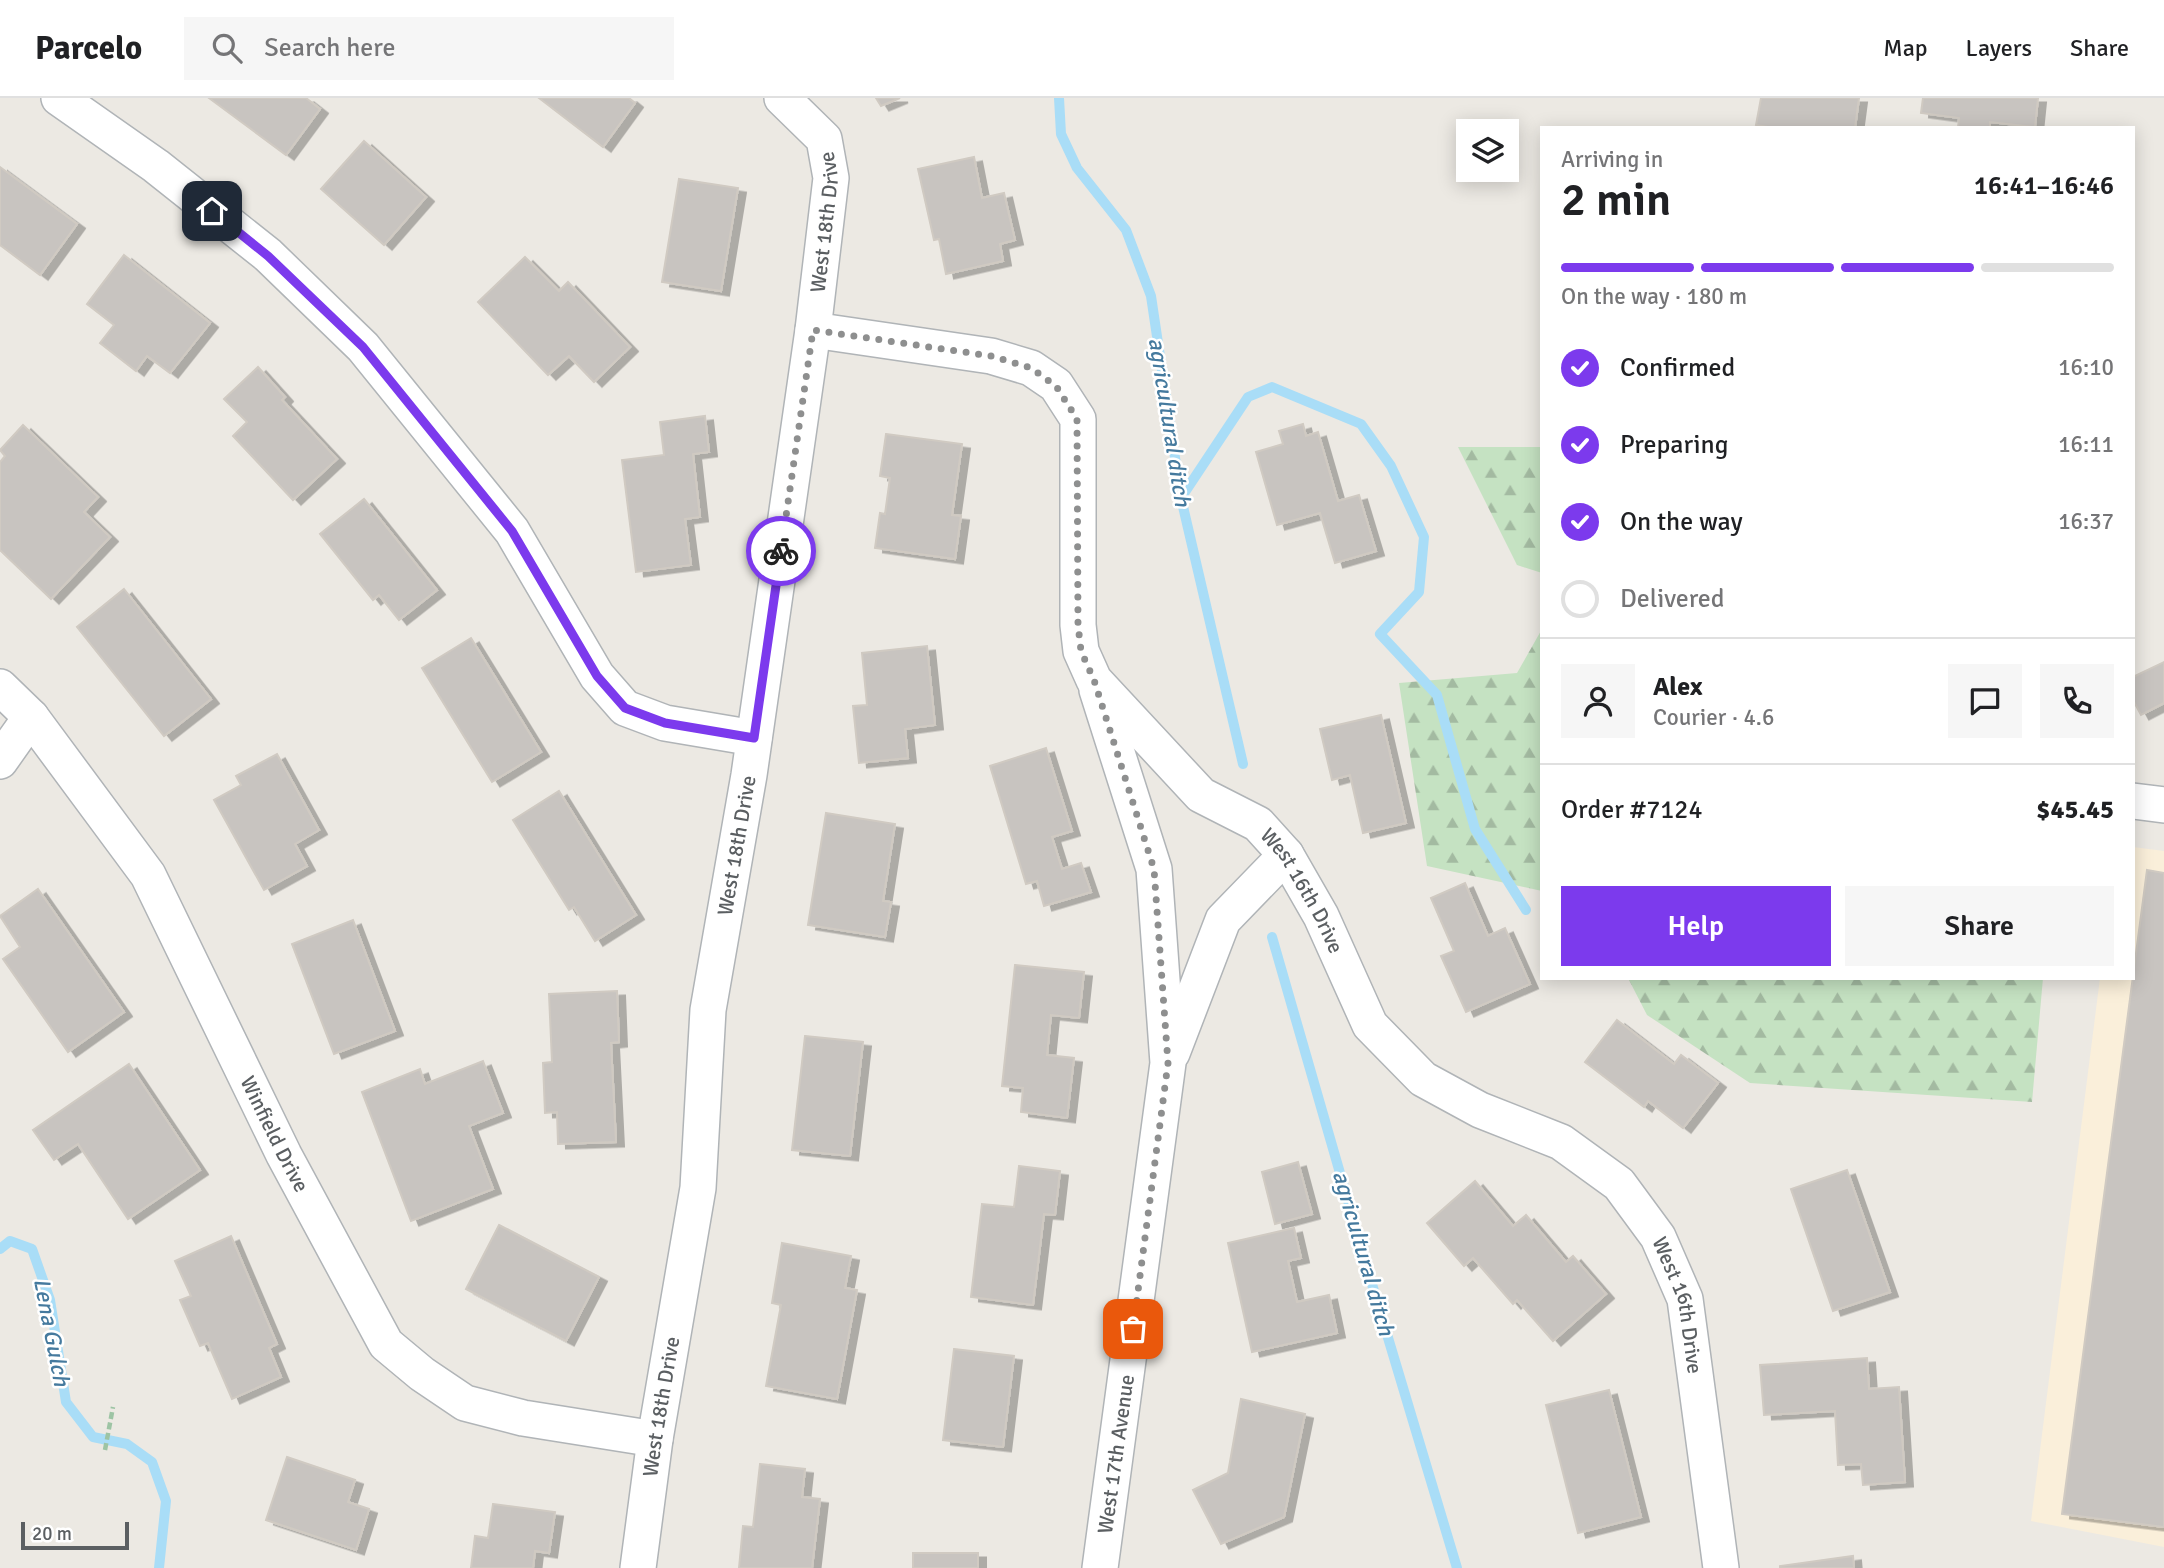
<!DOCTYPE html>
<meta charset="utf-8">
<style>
:root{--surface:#fff;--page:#f6f6f6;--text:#202124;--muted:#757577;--line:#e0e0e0;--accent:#7c3aed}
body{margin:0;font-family:Signika,sans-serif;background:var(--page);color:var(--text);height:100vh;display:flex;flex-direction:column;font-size:26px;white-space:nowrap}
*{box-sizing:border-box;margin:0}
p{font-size:23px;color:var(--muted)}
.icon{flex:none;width:38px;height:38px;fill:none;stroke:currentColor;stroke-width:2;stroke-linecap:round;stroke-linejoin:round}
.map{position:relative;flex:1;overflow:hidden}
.drawer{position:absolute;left:1540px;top:28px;width:595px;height:854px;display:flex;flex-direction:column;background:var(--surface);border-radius:0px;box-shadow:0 4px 18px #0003}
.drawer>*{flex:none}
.buttons{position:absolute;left:1456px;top:21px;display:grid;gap:14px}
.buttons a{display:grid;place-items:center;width:63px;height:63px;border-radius:0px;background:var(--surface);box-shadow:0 4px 18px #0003;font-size:35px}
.scale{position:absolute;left:21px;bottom:18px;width:108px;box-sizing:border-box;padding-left:7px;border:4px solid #5b5f62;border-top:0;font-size:19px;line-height:24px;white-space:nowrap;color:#5b5f62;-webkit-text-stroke:5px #fff;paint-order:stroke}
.pin{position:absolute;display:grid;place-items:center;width:60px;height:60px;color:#fff;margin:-30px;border-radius:14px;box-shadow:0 4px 10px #0006}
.courier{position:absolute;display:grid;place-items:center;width:70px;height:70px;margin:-35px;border:5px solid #7c3aed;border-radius:50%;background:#fff;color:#222;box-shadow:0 2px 9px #0007}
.summary em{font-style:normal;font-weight:600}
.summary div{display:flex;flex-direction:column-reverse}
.summary{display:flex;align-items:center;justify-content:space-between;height:119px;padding:0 21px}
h1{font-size:46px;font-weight:600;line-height:52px}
.bar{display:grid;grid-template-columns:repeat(4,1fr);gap:10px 7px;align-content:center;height:84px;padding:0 21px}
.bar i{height:9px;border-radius:5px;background:var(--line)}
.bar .active{background:var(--accent)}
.bar p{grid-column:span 4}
.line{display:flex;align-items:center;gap:18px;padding:0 21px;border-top:2px solid var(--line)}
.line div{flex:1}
.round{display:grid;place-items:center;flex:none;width:74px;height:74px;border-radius:0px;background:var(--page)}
ol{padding:0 21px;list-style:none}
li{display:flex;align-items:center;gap:21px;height:77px}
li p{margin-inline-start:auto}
li .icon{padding:7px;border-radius:50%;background:var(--accent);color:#fff;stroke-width:4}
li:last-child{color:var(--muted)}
li i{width:38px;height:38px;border:4px solid var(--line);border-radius:50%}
.action{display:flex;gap:14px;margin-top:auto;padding:14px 21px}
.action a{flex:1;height:80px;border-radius:0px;background:var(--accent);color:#fff;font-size:28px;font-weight:600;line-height:80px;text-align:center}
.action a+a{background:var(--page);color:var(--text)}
header{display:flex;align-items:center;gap:42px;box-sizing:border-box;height:98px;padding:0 35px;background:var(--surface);border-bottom:2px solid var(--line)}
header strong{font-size:33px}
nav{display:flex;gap:38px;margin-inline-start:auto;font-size:24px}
.search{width:490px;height:63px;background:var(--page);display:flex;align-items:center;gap:18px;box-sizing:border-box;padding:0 24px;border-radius:0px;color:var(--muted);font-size:26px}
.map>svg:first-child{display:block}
.commercial{fill:#faefda}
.forest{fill:url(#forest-firs)}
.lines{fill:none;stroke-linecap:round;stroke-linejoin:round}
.stream{stroke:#a9ddf7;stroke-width:10}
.building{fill:#c8c4c0;stroke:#d0cac2;stroke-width:2;filter:url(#shadow)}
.street-casing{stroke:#b0b4b7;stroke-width:38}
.path{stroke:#9dc4a4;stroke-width:4.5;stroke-dasharray:7 3.5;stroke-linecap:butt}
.street{stroke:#fff;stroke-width:35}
.done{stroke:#8e8f8f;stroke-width:7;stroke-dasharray:0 12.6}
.route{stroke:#7c3aed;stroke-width:9}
.labels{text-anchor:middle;stroke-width:5;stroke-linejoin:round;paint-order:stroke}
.street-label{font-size:21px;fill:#5b5f62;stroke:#fff}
.water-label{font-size:23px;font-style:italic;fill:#457a9e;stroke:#fff}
</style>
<header>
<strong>Parcelo</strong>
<div class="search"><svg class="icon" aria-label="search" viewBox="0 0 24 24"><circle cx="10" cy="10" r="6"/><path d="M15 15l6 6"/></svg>Search here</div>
<nav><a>Map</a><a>Layers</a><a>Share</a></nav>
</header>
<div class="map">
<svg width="2164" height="1470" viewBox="0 0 2164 1470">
<defs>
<pattern id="forest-firs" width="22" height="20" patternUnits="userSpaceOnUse" patternTransform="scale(1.75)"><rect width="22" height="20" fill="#c5e2c2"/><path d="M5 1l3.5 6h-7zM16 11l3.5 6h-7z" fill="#a3baa1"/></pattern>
<filter id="shadow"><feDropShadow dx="8" dy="4.5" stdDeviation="0" flood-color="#0004"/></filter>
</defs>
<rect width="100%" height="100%" fill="#ece9e3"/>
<polygon class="commercial" points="2133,749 2164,753 2164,1449 2031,1423 2100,880 2133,880"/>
<g class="forest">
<polygon points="1458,349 1542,349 1542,475 1517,467"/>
<polygon points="1542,531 1542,793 1427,768 1399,585 1517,575"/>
<polygon points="1628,880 2043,880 2032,1004 1750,985 1647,917"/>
</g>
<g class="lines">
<g class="stream">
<polyline points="1059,0 1061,36 1077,70 1126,132 1151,198 1181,400 1243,666"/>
<polyline points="1181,400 1248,299 1272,289 1361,326 1391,368 1424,439 1419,494 1380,536 1437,597 1475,731 1526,812"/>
<polyline points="1272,839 1374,1193 1457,1470"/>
<polyline points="0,1151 10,1143 32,1151 50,1202 66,1304 93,1339 127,1346 152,1364 166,1403 159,1470"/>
</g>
</g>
<g class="building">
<polygon points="209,0 306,0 320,11 286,57"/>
<polygon points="539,0 629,0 635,5 603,49"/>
<polygon points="876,0 900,0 881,8"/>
<polygon points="1761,0 1859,0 1855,30 1774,30 1756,27"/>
<polygon points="1923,0 2038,0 2035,29 1990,24 1990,30 1958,30 1959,20 1921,15"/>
<polygon points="364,43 426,99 384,147 321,91"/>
<polygon points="974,59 982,100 1004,95 1015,142 1000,146 1003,163 946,176 939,141 934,142 918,71"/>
<polygon points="0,69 77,126 40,177 0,147"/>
<polygon points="679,81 738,90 721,193 662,184"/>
<polygon points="124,157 210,225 170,275 147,258 136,273 100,245 114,227 87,206"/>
<polygon points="525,159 559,193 568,184 630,249 594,284 569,258 548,277 478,204"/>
<polygon points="258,269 285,299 282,302 337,361 293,402 233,338 247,324 224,301"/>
<polygon points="705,318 709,354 693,356 700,419 685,421 691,467 636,474 622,362 664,357 660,324"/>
<polygon points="1303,326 1306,338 1318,334 1338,403 1359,397 1376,453 1335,465 1320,415 1277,427 1256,354 1283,346 1279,333"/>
<polygon points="23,327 98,399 84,414 110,439 51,501 0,452 0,364 5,358 0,352"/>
<polygon points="886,336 962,346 952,417 961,418 955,461 875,450 880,415 885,416 890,380 880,378"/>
<polygon points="364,401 437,492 399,522 379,497 373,502 320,436"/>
<polygon points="124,491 211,601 164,638 77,529"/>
<polygon points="471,540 541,654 492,684 422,570"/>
<polygon points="927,548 935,627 905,631 908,660 859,665 853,608 867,607 862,555"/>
<polygon points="2164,564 2164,605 2141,617 2133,602 2133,579"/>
<polygon points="1381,617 1406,725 1363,735 1350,677 1332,682 1320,631"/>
<polygon points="1046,650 1072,733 1052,739 1062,771 1081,765 1091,794 1044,808 1037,783 1026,786 990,668"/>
<polygon points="277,656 319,732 295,746 307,768 264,792 214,702 241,687 236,678"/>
<polygon points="559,693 636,817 595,843 574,809 569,812 513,722"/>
<polygon points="826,715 895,726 883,803 891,804 885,839 808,827"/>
<polygon points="2147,772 2164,775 2164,1429 2062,1416"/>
<polygon points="1465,785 1488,838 1505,830 1530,886 1466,914 1441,858 1454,853 1431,800"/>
<polygon points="38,791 124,914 68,954 3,861 20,849 0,818"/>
<polygon points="353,822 395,933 334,956 292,846"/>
<polygon points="1015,867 1084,874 1079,920 1051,917 1047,957 1074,960 1067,1020 1021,1014 1023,990 1002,988"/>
<polygon points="617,893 619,944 611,945 616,1044 558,1046 557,1014 545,1015 543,965 552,964 549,896"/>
<polygon points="1617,922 1674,966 1681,957 1718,985 1683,1030 1648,1003 1644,1009 1585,964"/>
<polygon points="805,938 863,944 850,1058 792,1052"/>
<polygon points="483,963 503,1015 469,1028 493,1091 411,1123 362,994 420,971 425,986"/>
<polygon points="129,966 200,1072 128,1121 78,1046 54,1062 33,1032"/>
<polygon points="1298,1064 1312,1116 1275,1126 1262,1074"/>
<polygon points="1019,1068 1060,1073 1055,1117 1044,1116 1033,1207 971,1199 982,1106 1014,1109"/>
<polygon points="1847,1072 1890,1194 1833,1213 1791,1091"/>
<polygon points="1475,1083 1513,1128 1526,1117 1566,1164 1573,1158 1606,1196 1553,1243 1517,1202 1513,1206 1473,1160 1464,1168 1427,1125"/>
<polygon points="499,1127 599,1179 566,1243 466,1191"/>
<polygon points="1294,1130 1301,1160 1288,1163 1297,1204 1329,1197 1337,1235 1252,1254 1228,1145"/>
<polygon points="231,1138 277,1246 269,1250 281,1279 232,1301 208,1245 200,1248 180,1202 191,1198 175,1163"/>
<polygon points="782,1145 851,1158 845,1190 857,1192 837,1301 766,1288 781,1207 772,1205"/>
<polygon points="954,1251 1014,1258 1003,1349 943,1342"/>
<polygon points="1867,1260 1869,1291 1899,1289 1905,1384 1863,1387 1861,1366 1838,1367 1835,1313 1764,1317 1760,1267"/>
<polygon points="1609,1292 1641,1419 1578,1435 1546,1307"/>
<polygon points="1241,1301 1305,1316 1284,1419 1221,1446 1193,1392 1228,1375"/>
<polygon points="287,1359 355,1382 348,1404 369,1411 356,1452 266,1422"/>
<polygon points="760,1366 805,1371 802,1399 820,1401 812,1470 739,1470 743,1428 753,1429"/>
<polygon points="493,1406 555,1414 549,1455 535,1453 533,1470 471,1470 475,1438 488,1440"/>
<rect x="913" y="1455" width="65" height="15"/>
<polygon points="1853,1458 1854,1470 1780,1470 1780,1468"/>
</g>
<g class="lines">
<defs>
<g id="street">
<polyline points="59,0 156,68 268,157 363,249 512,433 597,578 625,610 665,625 754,640"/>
<path id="s1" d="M813,232L991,258L1031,270L1056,287L1078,321V527L1081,553L1094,582L1201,697L1258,726L1286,757L1321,818L1370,927L1423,981L1480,1012L1561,1044L1619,1086L1658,1139L1685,1201L1721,1470"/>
<path id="s2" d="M0,589L31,619L148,777L284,1057L386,1246L422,1276L465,1305L523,1320L655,1341"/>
<polyline points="1097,592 1154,771 1168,965 1100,1470"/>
<polyline points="0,663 31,619"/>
<polyline points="2133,703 2164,707"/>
<polyline points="1172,955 1223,822 1286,757"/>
<path id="s3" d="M638,1470L655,1341L698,1090L708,912L749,677L813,232L831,80L824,41L782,0"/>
</g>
</defs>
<use href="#street" class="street-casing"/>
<polyline class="path" points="105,1352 113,1309"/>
<use href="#street" class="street"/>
</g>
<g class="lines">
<polyline class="done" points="781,453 813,232 991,258 1031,270 1056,288 1077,321 1078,527 1081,553 1094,582 1154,771 1168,965 1133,1231"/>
<polyline class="route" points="212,113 268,158 363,249 512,433 597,578 625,610 665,625 754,640 781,453"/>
</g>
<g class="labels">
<g class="street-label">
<text dy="7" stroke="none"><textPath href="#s3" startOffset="1360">West 18th Drive</textPath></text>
<text dy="7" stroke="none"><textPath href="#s3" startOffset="730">West 18th Drive</textPath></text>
<text dy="7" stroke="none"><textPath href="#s1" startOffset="858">West 16th Drive</textPath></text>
<text dy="7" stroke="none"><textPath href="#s2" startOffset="528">Winfield Drive</textPath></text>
<text dy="7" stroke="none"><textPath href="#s1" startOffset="1446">West 16th Drive</textPath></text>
<text dy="7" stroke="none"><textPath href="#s3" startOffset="163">West 18th Drive</textPath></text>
<text transform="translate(1116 1356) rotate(-82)" y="7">West 17th Avenue</text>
</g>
<g class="water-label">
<text transform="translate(1170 324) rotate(81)" y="8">agricultural ditch</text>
<text transform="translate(1364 1155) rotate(74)" y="8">agricultural ditch</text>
<text transform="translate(52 1234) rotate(79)" y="8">Lena Gulch</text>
</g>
</g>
</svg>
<div class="buttons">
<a><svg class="icon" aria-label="layers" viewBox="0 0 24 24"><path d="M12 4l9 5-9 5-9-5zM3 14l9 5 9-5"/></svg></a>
</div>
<div class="scale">20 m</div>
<div class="pin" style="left:1133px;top:1231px;background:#ea580c"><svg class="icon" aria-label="bag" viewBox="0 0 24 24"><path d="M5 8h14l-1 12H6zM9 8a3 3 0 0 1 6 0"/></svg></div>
<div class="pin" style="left:212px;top:113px;background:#1f2937"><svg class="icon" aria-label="home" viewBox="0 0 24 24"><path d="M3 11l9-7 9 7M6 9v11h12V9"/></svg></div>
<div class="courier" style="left:781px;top:453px"><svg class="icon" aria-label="bike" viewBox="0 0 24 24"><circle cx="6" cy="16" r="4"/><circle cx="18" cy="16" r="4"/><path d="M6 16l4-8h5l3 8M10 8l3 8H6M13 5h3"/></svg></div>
<section class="drawer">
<div class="summary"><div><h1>2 min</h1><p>Arriving in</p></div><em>16:41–16:46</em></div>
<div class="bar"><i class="active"></i><i class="active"></i><i class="active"></i><i></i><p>On the way · 180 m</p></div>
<ol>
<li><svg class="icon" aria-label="check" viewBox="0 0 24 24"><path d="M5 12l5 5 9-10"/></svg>Confirmed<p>16:10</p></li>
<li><svg class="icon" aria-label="check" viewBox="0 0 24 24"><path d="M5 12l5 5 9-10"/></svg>Preparing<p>16:11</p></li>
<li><svg class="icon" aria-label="check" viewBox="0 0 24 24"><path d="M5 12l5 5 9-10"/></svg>On the way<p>16:37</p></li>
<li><i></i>Delivered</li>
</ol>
<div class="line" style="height:126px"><a class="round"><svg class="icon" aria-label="person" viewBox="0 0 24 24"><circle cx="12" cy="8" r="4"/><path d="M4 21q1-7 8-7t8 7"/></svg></a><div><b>Alex</b><p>Courier · 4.6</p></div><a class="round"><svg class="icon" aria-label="chat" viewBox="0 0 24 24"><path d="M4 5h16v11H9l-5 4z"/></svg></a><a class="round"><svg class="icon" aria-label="phone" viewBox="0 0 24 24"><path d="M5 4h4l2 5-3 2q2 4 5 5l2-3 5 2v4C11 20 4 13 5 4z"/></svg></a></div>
<div class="line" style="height:91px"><div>Order #7124</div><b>$45.45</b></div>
<div class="action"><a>Help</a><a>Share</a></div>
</section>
</div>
